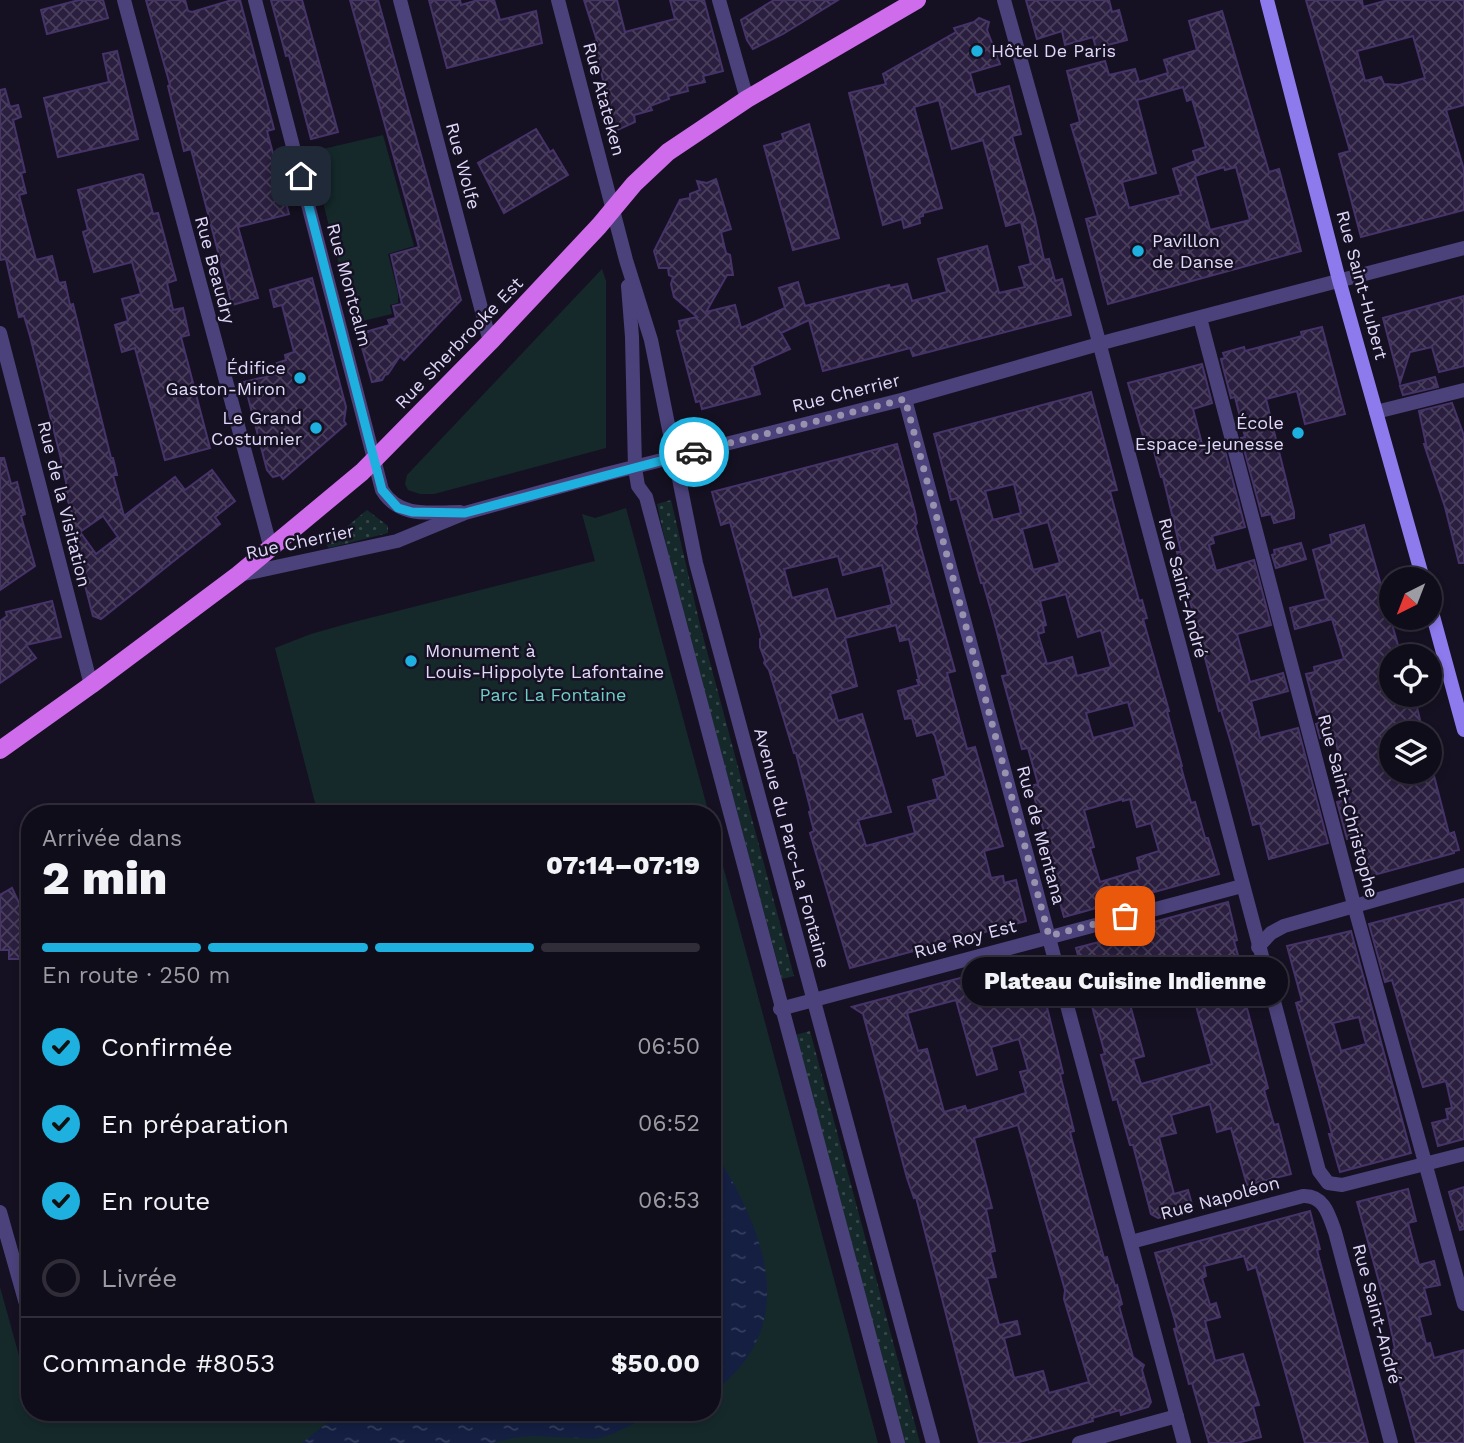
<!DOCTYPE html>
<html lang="fr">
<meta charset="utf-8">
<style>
:root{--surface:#100d1a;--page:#191623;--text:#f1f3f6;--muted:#9c9ca2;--line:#302d39;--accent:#1eb1df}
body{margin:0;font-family:"Work Sans",sans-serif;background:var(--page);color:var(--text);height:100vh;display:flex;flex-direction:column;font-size:26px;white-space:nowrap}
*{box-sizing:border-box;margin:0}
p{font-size:23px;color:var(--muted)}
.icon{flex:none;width:38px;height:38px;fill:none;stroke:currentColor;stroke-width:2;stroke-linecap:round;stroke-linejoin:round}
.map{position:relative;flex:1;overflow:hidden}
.sheet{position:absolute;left:21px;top:805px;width:700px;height:616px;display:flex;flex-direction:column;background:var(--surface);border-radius:28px;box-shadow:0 4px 10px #0003,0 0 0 2px var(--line)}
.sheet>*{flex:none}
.needle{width:46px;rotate:222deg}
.buttons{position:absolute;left:1379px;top:567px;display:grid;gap:14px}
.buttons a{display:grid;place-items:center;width:63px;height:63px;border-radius:50%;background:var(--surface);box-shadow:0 4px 10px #0003,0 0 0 2px var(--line);font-size:35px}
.pin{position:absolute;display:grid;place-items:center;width:60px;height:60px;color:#fff;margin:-30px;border-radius:14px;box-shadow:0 4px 10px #0006}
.courier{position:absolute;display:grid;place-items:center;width:70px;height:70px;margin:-35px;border:5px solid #1eb1df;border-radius:50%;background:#fff;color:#222;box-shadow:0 2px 9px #0007}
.bubble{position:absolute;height:49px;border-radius:24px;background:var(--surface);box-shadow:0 4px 10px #0003,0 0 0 2px var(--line);font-size:23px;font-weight:800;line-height:49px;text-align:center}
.overview em{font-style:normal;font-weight:800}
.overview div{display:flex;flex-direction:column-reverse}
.overview{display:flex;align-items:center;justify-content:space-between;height:119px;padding:0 21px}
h1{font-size:46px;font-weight:800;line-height:52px}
.bar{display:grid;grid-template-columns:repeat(4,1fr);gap:10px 7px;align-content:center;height:84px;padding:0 21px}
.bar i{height:9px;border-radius:5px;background:var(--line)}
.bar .current{background:var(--accent)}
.bar p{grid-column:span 4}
.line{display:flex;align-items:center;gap:18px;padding:0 21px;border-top:2px solid var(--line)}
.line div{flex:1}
ol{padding:0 21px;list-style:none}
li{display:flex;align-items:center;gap:21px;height:77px}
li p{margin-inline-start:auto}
li .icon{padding:7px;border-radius:50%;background:var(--accent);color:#111;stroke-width:4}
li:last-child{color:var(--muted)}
li i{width:38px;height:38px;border:4px solid var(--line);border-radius:50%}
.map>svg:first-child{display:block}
.grass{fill:url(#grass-dots)}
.park{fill:#15292b}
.water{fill:url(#water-ripples)}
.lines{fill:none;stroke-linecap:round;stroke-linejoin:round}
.stream{stroke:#141f42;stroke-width:5}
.building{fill:url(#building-cross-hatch);stroke:#463469;stroke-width:2;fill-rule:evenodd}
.street{stroke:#4c427b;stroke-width:14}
.secondary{stroke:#8d7aed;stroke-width:14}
.primary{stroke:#ce6ceb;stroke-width:18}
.done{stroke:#9992ae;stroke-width:7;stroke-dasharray:0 12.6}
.route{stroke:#1eb1df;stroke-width:9}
.poi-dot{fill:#1eb1df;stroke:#161122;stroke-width:2.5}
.labels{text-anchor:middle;stroke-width:5;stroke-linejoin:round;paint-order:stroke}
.poi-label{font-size:18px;fill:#e0d7fa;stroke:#161122;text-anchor:start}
.street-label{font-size:18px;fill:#e0d7fa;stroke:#161122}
.park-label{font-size:18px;fill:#6cd0c5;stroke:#161122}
</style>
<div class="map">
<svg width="1464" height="1443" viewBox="0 0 1464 1443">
<defs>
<pattern id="grass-dots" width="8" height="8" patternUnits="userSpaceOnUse" patternTransform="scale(1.75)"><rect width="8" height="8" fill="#15292b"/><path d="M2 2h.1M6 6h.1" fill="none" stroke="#37474b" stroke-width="1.8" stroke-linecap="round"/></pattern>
<pattern id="water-ripples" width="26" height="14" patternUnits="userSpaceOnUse" patternTransform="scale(1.75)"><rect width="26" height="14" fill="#141f42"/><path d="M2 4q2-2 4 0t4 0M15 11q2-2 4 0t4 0" fill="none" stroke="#363f5e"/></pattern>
<pattern id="building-cross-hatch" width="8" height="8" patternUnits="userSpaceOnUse" patternTransform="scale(1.75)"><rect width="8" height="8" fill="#2b1f40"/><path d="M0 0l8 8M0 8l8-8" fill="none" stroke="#493f5c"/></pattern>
</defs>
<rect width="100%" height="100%" fill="#161122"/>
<g class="grass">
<polygon points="671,500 700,625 794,976 782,979 670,563 657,504"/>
<polygon points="367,510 388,526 388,533 329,548 326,544"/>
<polygon points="810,1031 920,1443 905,1443 795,1035"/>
</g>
<g class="park">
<polygon points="383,135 414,246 388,254 398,293 398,303 390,305 392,314 354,323 310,152"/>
<polygon points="602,269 606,281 606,448 434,494 420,494 408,490 405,484 407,475"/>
<polygon points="626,508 709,814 318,814 275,648 311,634 350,623 595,561 582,514 595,518"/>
<polygon points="712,825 878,1443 0,1443 0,1287 23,1370 25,1374 30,1375 30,1412 90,1412 91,1417 109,1412 712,1412"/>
</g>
<g class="water">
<path d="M712,1151C727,1169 737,1189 747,1211C778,1280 778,1344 712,1393Z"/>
<polygon points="348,1412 656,1412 615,1433 596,1439 532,1436 513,1438 492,1443 302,1443 333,1418"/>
</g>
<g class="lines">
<polyline class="stream" points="288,1412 303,1418"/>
</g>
<g class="building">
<polygon points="79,0 103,0 108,18 47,34 41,10"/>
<polygon points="146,0 185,0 188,11 192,12 232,0 240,0 274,129 267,131 289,214 238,227 258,298 232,305 191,149 184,151 168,86 170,85"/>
<polygon points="271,0 302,0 338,132 311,139 289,55 286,56"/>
<polygon points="350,0 378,0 461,300 404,360 400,356 388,374 385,375 382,380 372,382 358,334 390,325 388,320 396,318 393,306 402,304 391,255 419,247"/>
<polygon points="429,0 460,0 461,5 478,0 494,0 500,20 536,11 542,43 447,68"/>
<polygon points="584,0 617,0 625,32 675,19 670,0 704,0 723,71 703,76 705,82 687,86 688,91 668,96 669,99 650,106 652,110 634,115 635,122 613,132 613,117 593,42 597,41"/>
<polygon points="774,0 838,0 783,34 753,49 747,40 741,20"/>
<polygon points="1026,0 1109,0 1112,12 1119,10 1127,40 1096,48 1093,37 1065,45 1062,31 1037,39"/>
<path d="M1306,0H1362L1363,7L1388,0H1464V105L1446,110L1464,170V210L1361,237L1339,154L1350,151ZM1413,36L1425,78L1399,85L1384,84L1381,77L1365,81L1357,51Z"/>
<path d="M1222,11L1269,172L1279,169L1301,251L1108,304L1086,219L1098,216L1071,125L1080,122L1067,71L1105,61L1109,75L1135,69L1139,82L1168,73L1164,60L1197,50L1189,21ZM1183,87L1187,101L1192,99L1206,147L1193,151L1196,161L1173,169L1181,195L1129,208L1122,182L1156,173L1137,100ZM1224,167L1225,170L1236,167L1250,220L1210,230L1195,176Z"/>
<polygon points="979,18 989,22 987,30 1000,64 970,73 976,95 1009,86 1021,134 1012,136 1035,218 1044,260 1049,259 1055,281 1062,279 1071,315 913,356 910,348 823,371 809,320 781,333 790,349 752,366 760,394 702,409 700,401 696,402 677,331 681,330 679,321 697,317 674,297 671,284 673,277 669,275 668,268 659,268 654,251 680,200 690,198 690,194 700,190 697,181 707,183 716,179 731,229 721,232 726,253 730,255 733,275 727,275 706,312 735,305 741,328 785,308 779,288 798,282 805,306 889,285 890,288 907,284 912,301 947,292 938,259 987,246 999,293 1025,287 1019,267 1031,264 1021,222 1006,226 983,140 952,149 939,100 914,107 942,208 923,213 923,216 919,217 920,223 904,228 902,219 883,225 849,93 886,84 883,74 956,32 954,28 974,22"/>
<polygon points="117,51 138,139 58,157 44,98 109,82 103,54"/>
<path d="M5,89L10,107L18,105L21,117L13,120L25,172L21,173L26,193L19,195L36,260L52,256L58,280L59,283L65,282L70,305L73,304L111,458H113L117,475H113L124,516L175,477L185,490L212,470L235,501L215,517L220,524L101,619L93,616L76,551L68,515L72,513L65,492L68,491L60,455L30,336L24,316L19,317L6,259L0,260V90ZM103,516L118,537L96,554L80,532Z"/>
<polygon points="809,124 839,238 793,250 764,146 784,140 782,134"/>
<polygon points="536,129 550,152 553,150 568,175 504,213 478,163"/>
<polygon points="140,174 143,175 153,214 158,213 176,280 167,283 173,310 183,308 189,335 181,337 210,448 165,460 135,348 122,352 115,325 128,321 122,299 141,294 132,262 94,272 83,232 88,230 78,190"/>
<polygon points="312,278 346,407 344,421 346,424 283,479 280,475 273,477 267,470 244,382 281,373 277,363 286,360 285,355 294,352 282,305 274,307 270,290"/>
<polygon points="1464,296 1464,366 1439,372 1432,347 1410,352 1400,383 1383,318"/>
<polygon points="1322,327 1345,414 1305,424 1297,391 1266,399 1294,512 1294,518 1274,523 1271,514 1262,516 1241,438 1245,437 1235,397 1231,398 1221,359 1225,358 1223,353 1244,347 1245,351 1302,336 1301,332"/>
<polygon points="1202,364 1212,403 1193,409 1203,448 1223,443 1245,527 1212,536 1214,543 1209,545 1216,571 1254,560 1271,625 1237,634 1250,682 1283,673 1288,691 1251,701 1256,720 1260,738 1298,728 1328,843 1269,859 1260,823 1253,825 1232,746 1221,710 1219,711 1177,552 1181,552 1163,477 1161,477 1153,448 1147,450 1128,383"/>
<polygon points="1435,377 1438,387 1403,395 1400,386"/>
<path d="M1091,392L1117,490L1110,491L1139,601L1142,600L1147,618L1143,619L1169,711H1167L1182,766L1181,767L1191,803L1195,802L1205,838H1208L1219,874L1064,917L1053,878L1057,877L1031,786L1038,784L1028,748L1022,749L1002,676L1008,675L994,621L983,583H981L957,498L951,500L934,434ZM1014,484L1021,513L993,520L985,491ZM1048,522L1060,563L1033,570L1022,529ZM1066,594L1078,637L1101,630L1111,667L1077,676L1072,657L1047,664L1038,634L1044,632L1043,626L1046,625L1040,601ZM1128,702L1135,727L1093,738L1086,713ZM1123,799V801L1130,799L1137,827L1151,823L1159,851L1137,858L1140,870L1100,882L1090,848L1094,847L1084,810Z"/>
<polygon points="1452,403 1464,436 1464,563 1459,563 1445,507 1424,444 1426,444 1419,411"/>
<path d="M897,444L915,512L917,523L915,526L955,671L947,673L967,749L975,747L1003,846L984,851L991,878L1003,876L1004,883L1016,880L1026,921L850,968L810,833L814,831L809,812L811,811L796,753H794L769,670L764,663L765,660L760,647V639L762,638L730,522L721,525L712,492ZM838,556L843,575L882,565L892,605L836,619L827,589L792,598L784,569ZM896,625L900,641L909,639L919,680H917L919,685L898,691L905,719L912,718L917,736L932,732L935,736L946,776L933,780L938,799L908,807L915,833L866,846L858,820L891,812L862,714L838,721L830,694L857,686L845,638Z"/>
<polygon points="0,458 4,458 11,484 17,482 25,514 21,516 35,566 0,590"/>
<polygon points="1364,525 1401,656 1391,656 1391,695 1410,695 1413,708 1417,707 1423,733 1391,733 1391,772 1433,772 1449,834 1454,832 1459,850 1454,851 1454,853 1363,878 1352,837 1347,839 1337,802 1350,799 1334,735 1320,738 1316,724 1319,723 1306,674 1315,672 1314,667 1344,659 1332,619 1295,629 1290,608 1326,599 1313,550 1332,544 1330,535"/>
<polygon points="1301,543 1306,559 1276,568 1272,555 1275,554 1274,550"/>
<polygon points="52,601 61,637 26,645 36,658 0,683 0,621 7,616 6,612"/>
<polygon points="12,888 19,903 30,899 30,959 9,959 9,950 0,950 0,895"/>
<polygon points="1464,899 1464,1139 1438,1146 1432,1123 1448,1119 1446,1109 1452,1108 1446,1081 1423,1087 1392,980 1385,982 1369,924"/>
<path d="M1228,902L1237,940L1234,941L1244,977L1239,978L1268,1088L1264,1090L1274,1125L1278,1124L1291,1174L1247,1185L1231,1128L1217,1132L1210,1104L1171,1115L1176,1133L1159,1137L1174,1194L1188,1190L1193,1208L1158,1218L1151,1214L1133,1145H1130L1117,1099L1113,1100L1101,1055L1105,1054L1076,948L1156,927L1154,922ZM1166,963L1174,995L1192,991L1212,1064L1141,1084L1133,1059L1144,1056L1122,975Z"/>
<path d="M1351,931L1411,1153L1340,1172L1329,1134H1332L1296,1003L1302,1001L1287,946ZM1359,1017L1366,1044L1341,1051L1333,1023Z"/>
<path d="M1035,958L1063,1073L1060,1074L1074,1131L1070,1132L1104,1258L1107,1257L1115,1286L1117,1285L1122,1304L1119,1306L1133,1357L1144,1365L1142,1370L1151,1402L1148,1407L1121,1415L1120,1410L1092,1418L1093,1421L1016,1443H979L916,1197L914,1198L907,1178L863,1014L852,1007ZM956,1000L977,1075L997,1069L991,1047L1019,1039L1028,1070L1020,1072L1026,1093L967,1111L965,1106L944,1112L927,1049L918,1051L907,1013ZM1018,1125L1065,1290L1064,1299L1089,1382L1049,1393L1043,1371L1014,1378L1004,1338L1020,1334L1017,1321L999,1325L987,1278L996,1277L990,1252L995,1251L986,1209L992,1208L974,1138Z"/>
<polygon points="1464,1187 1464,1229 1460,1230 1449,1192"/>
<polygon points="1408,1189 1416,1221 1408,1223 1419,1265 1434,1261 1440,1285 1424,1288 1431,1314 1419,1317 1426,1344 1430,1343 1434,1358 1464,1350 1464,1443 1416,1443 1391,1351 1395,1349 1387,1311 1357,1202"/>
<polygon points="1310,1211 1320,1249 1317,1250 1368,1443 1305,1443 1256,1267 1248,1270 1244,1256 1204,1266 1206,1276 1202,1278 1210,1305 1216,1303 1220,1317 1205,1321 1215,1361 1243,1354 1259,1405 1253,1406 1261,1437 1237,1443 1209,1443 1192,1383 1189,1384 1174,1329 1177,1328 1155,1253"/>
</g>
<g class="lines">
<g class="street">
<polyline points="124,0 271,549"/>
<path d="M255,0L382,490C400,519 430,512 460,512"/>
<polyline points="400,0 490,342"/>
<polyline points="558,0 626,260 651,340 696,563 933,1443"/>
<polyline points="719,0 747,99"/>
<polyline points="1004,0 1095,327 1319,1171 1328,1183 1342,1185 1464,1154"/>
<path d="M628,286L632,337L635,468L638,486L646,497C730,812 812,1128 898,1443"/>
<polyline points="1200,318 1357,916 1464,1304"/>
<polyline points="0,333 91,685"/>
<polyline points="905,399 1184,1443"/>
<polyline points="1376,412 1464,390"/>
<polyline points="239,575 397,541 465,513 606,474 905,399 1113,340 1464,248"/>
<polyline points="1258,947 1271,933 1284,926 1464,875"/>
<polyline points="780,1009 1242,886"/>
<polyline points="0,1212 30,1318"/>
<path d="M1131,1242L1303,1196C1324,1195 1329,1215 1335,1232L1391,1443"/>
<polyline points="1079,1443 1177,1416"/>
</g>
<g class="secondary">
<polyline points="1267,0 1339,280 1423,579"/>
<polyline points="1430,605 1464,730"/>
</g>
<polyline class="primary" points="0,750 91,685 238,575 362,472 490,342 599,226 634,184 668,152 747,99 917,0"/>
</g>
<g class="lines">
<polyline class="done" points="694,452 905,399 1049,936 1125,916"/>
<polyline class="route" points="301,176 382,490 398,508 412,512 465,513 694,452"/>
</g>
<g class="poi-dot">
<circle cx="977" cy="51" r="7"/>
<circle cx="1138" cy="251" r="7"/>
<circle cx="300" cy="378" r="7"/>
<circle cx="316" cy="428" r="7"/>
<circle cx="1298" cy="433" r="7"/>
<circle cx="411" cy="661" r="7"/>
</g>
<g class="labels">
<g class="poi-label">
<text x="991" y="57">Hôtel De Paris</text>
<text x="1152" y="247">Pavillon<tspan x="1152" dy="21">de Danse</tspan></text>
<text x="286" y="374" text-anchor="end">Édifice<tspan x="286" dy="21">Gaston-Miron</tspan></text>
<text x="302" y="424" text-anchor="end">Le Grand<tspan x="302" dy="21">Costumier</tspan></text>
<text x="1284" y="429" text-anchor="end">École<tspan x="1284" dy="21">Espace-jeunesse</tspan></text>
<text x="425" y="657">Monument à<tspan x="425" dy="21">Louis-Hippolyte Lafontaine</tspan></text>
</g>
<g class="street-label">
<text transform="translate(604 99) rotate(75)" y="6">Rue Atateken</text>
<text transform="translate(463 166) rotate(75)" y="6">Rue Wolfe</text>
<text transform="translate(215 270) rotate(75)" y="6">Rue Beaudry</text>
<text transform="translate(349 285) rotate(75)" y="6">Rue Montcalm</text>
<text transform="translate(1362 285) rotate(75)" y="6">Rue Saint-Hubert</text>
<text transform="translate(459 343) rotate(-46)" y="6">Rue Sherbrooke Est</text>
<text transform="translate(846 393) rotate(-14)" y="6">Rue Cherrier</text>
<text transform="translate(64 504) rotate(76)" y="6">Rue de la Visitation</text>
<text transform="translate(300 542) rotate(-12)" y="6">Rue Cherrier</text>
<text transform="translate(1183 588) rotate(75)" y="6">Rue Saint-André</text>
<text transform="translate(1348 806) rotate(75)" y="6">Rue Saint-Christophe</text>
<text transform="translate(1041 835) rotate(75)" y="6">Rue de Mentana</text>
<text transform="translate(792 848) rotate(75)" y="6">Avenue du Parc-La Fontaine</text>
<text transform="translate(965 939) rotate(-15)" y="6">Rue Roy Est</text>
<text transform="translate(1220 1198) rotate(-15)" y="6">Rue Napoléon</text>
<text transform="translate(1377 1314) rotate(75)" y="6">Rue Saint-André</text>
</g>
<g class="park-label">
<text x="553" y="701">Parc La Fontaine</text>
</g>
</g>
</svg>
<div class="buttons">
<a><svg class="needle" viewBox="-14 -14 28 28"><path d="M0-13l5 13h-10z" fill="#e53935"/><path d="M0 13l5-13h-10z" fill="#9c9ca2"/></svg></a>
<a><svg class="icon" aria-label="locate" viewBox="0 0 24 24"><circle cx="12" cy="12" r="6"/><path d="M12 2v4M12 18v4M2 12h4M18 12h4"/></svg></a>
<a><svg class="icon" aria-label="layers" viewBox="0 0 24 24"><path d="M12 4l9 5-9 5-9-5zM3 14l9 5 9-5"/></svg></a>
</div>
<div class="pin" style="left:1125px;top:916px;background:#ea580c"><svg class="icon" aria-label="bag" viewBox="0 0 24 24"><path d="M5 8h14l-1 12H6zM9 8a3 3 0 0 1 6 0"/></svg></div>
<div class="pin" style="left:301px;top:176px;background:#1f2937"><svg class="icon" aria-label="home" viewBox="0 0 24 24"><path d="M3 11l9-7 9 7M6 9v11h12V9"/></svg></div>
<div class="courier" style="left:694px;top:452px"><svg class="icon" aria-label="car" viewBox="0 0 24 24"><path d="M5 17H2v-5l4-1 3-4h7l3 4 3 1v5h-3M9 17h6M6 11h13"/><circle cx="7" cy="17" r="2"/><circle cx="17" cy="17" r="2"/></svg></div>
<div class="bubble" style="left:962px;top:957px;width:326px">Plateau Cuisine Indienne</div>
<section class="sheet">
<div class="overview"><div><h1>2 min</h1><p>Arrivée dans</p></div><em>07:14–07:19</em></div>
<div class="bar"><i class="current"></i><i class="current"></i><i class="current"></i><i></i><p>En route · 250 m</p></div>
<ol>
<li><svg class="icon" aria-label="check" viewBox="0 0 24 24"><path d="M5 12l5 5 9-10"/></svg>Confirmée<p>06:50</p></li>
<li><svg class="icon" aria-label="check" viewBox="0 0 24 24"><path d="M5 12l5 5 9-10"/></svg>En préparation<p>06:52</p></li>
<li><svg class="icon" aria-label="check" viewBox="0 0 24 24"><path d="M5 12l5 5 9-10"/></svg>En route<p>06:53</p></li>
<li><i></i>Livrée</li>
</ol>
<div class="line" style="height:91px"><div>Commande #8053</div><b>$50.00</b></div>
</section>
</div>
